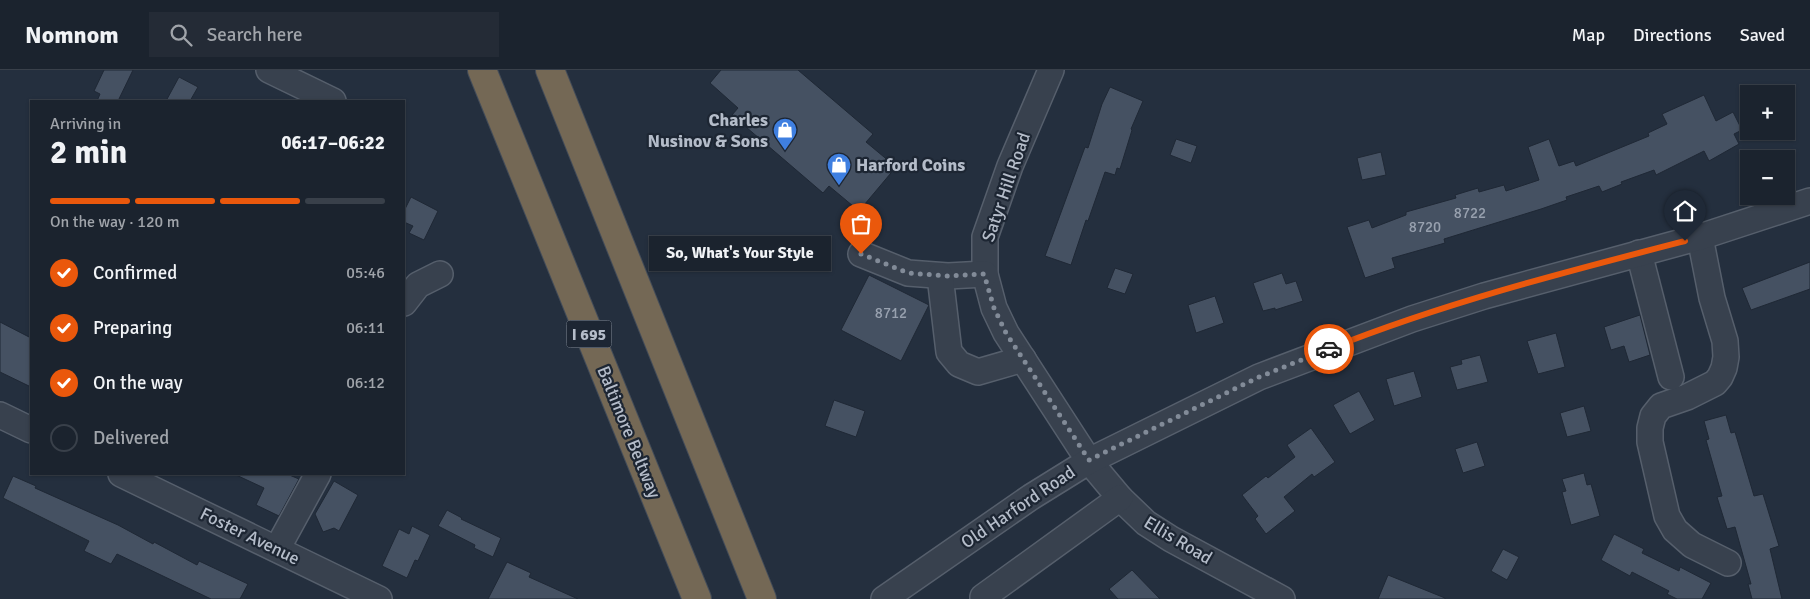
<!DOCTYPE html>
<meta charset="utf-8">
<style>
:root{--surface:#1b232e;--page:#242b36;--text:#f1f3f6;--muted:#a0a4aa;--line:#39404a;--accent:#ea580c}
body{margin:0;font-family:Signika,sans-serif;background:var(--page);color:var(--text);height:100vh;display:flex;flex-direction:column;font-size:19px;white-space:nowrap}
*{box-sizing:border-box;margin:0}
p{font-size:16px;color:var(--muted)}
.icon{flex:none;width:28px;height:28px;fill:none;stroke:currentColor;stroke-width:2;stroke-linecap:round;stroke-linejoin:round}
.map{position:relative;flex:1;overflow:hidden}
.drawer{position:absolute;left:30px;top:30px;width:375px;height:375px;display:flex;flex-direction:column;background:var(--surface);border-radius:0px;box-shadow:0 1px 4px #0004,0 0 0 1px var(--line)}
.drawer>*{flex:none}
.buttons{position:absolute;left:1740px;top:15px;display:grid;gap:10px}
.buttons a{display:grid;place-items:center;width:55px;height:55px;border-radius:0px;background:var(--surface);box-shadow:0 1px 4px #0004,0 0 0 1px var(--line);font-size:25px}
.pin{position:absolute;display:grid;place-items:center;width:42px;height:42px;color:#fff;margin:-51px -21px;border-radius:50% 50% 50% 0;rotate:-45deg;box-shadow:0 0 5px #0007}
.pin .icon{rotate:45deg}
.courier{position:absolute;display:grid;place-items:center;width:50px;height:50px;margin:-25px;border:4px solid #ea580c;border-radius:50%;background:#fff;color:#222;box-shadow:0 1px 6px #0007}
.bubble{position:absolute;height:35px;border-radius:0px;background:var(--surface);box-shadow:0 1px 4px #0004,0 0 0 1px var(--line);font-size:16px;font-weight:700;line-height:35px;text-align:center}
.overview em{font-style:normal;font-weight:700}
.overview div{display:flex;flex-direction:column-reverse}
.overview{display:flex;align-items:center;justify-content:space-between;height:85px;padding:0 20px}
h1{font-size:32px;font-weight:700;line-height:38px}
.bar{display:grid;grid-template-columns:repeat(4,1fr);gap:8px 5px;align-content:center;height:60px;padding:0 20px}
.bar i{height:6px;border-radius:4px;background:var(--line)}
.bar .on{background:var(--accent)}
.bar p{grid-column:span 4}
ol{padding:0 20px;list-style:none}
li{display:flex;align-items:center;gap:15px;height:55px}
li p{margin-inline-start:auto}
li .icon{padding:5px;border-radius:50%;background:var(--accent);color:#fff;stroke-width:4}
li:last-child{color:var(--muted)}
li i{width:28px;height:28px;border:2px solid var(--line);border-radius:50%}
header{display:flex;align-items:center;gap:30px;box-sizing:border-box;height:70px;padding:0 25px;background:var(--surface);border-bottom:1px solid var(--line)}
header strong{font-size:24px}
nav{display:flex;gap:28px;margin-inline-start:auto;font-size:18px}
.search{width:350px;height:45px;background:var(--page);display:flex;align-items:center;gap:12px;box-sizing:border-box;padding:0 18px;border-radius:0px;color:var(--muted);font-size:19px}
.map>svg:first-child{display:block}
.building{fill:#455162;stroke:#1f2835}
.lines{fill:none;stroke-linecap:round;stroke-linejoin:round}
.minor-casing{stroke:#565f6c;stroke-width:28}
.highway-casing{stroke:#434c59;stroke-width:30}
.minor{stroke:#38414e;stroke-width:25}
.highway{stroke:#746855;stroke-width:28}
.done{stroke:#828b98;stroke-width:5;stroke-dasharray:0 9}
.route{stroke:#ea580c;stroke-width:6}
.labels{text-anchor:middle;stroke-width:4.5;stroke-linejoin:round;paint-order:stroke}
.number-label{font-size:15px;fill:#98a1af}
.shield{fill:#1d2633;stroke:#878f9c;stroke-width:1}
.shield-label{font-size:16px;font-weight:bold;fill:#b4bcc9}
.poi-label{font-size:18px;font-weight:bold;fill:#b4bcc9;stroke:#1d2633;text-anchor:end}
.street-label{font-size:18px;fill:#b4bcc9;stroke:#1d2633}
</style>
<header>
<strong>Nomnom</strong>
<div class="search"><svg class="icon" aria-label="search" viewBox="0 0 24 24"><circle cx="10" cy="10" r="6"/><path d="M15 15l6 6"/></svg>Search here</div>
<nav><a>Map</a><a>Directions</a><a>Saved</a></nav>
</header>
<div class="map">
<svg width="1810" height="529" viewBox="0 0 1810 529">
<rect width="100%" height="100%" fill="#242f3e"/>
<g class="building">
<polygon points="104,0 133,0 118,31 97,31 100,24 94,21"/>
<polygon points="721,0 798,0 873,64 866,72 896,97 859,141 829,116 823,123 732,45 738,38 710,13"/>
<polygon points="179,7 198,17 190,31 166,31"/>
<polygon points="1110,17 1143,31 1131,59 1132,60 1120,99 1117,98 1115,105 1105,102 1088,151 1086,150 1071,195 1045,186 1085,77 1088,78 1102,34"/>
<polygon points="1704,25 1716,51 1733,42 1742,60 1734,64 1739,74 1709,91 1704,81 1656,105 1654,100 1621,112 1622,114 1602,122 1599,116 1566,127 1567,130 1541,139 1444,169 1445,173 1392,188 1395,198 1365,208 1347,157 1369,150 1372,158 1406,145 1406,142 1456,128 1455,125 1478,118 1479,122 1504,115 1506,121 1539,110 1528,77 1549,69 1559,96 1574,91 1576,96 1649,66 1648,63 1667,54 1662,44"/>
<polygon points="1176,69 1197,76 1191,93 1170,85"/>
<polygon points="1381,82 1386,105 1362,110 1357,88"/>
<polygon points="411,127 438,141 424,170 409,163 413,156 404,152 404,141"/>
<polygon points="1810,192 1810,219 1751,240 1742,218"/>
<polygon points="1115,198 1133,204 1125,224 1107,218"/>
<polygon points="1282,203 1286,214 1296,211 1303,231 1275,240 1275,238 1263,241 1253,213"/>
<polygon points="869,205 929,235 901,291 841,260"/>
<polygon points="1215,226 1224,253 1196,263 1188,235"/>
<polygon points="1640,245 1650,285 1629,292 1624,276 1611,280 1604,257"/>
<polygon points="0,252 31,268 31,317 0,302"/>
<polygon points="1556,263 1565,297 1538,304 1527,271"/>
<polygon points="1480,285 1488,312 1457,320 1450,297 1462,294 1461,290"/>
<polygon points="1414,301 1422,327 1394,336 1386,309"/>
<polygon points="1359,321 1375,350 1350,364 1333,335"/>
<polygon points="834,330 865,341 856,367 825,356"/>
<polygon points="1584,336 1591,361 1567,367 1560,343"/>
<polygon points="1726,345 1731,363 1735,362 1754,426 1763,424 1779,476 1770,479 1782,529 1752,529 1748,514 1751,514 1735,457 1727,459 1717,427 1722,426 1706,370 1709,369 1704,351"/>
<polygon points="1311,358 1335,392 1314,407 1312,404 1284,427 1295,441 1266,464 1255,449 1258,446 1242,425 1266,406 1268,408 1295,387 1287,375"/>
<polygon points="1477,372 1485,396 1463,403 1455,379"/>
<polygon points="1584,403 1587,415 1591,414 1600,446 1571,455 1562,422 1566,421 1562,409"/>
<polygon points="234,404 287,404 299,409 279,446 256,435 264,418"/>
<polygon points="13,406 36,416 35,418 118,455 153,474 154,472 197,495 199,491 248,514 240,529 211,529 117,484 111,494 84,481 89,471 3,428"/>
<polygon points="334,411 358,425 339,461 334,458 323,462 315,444"/>
<polygon points="447,440 462,448 461,449 501,468 493,487 474,478 475,475 438,456"/>
<polygon points="412,456 430,465 418,491 415,490 407,508 382,496 399,459 409,464"/>
<polygon points="1614,464 1644,479 1642,483 1679,501 1680,497 1711,513 1702,529 1677,529 1667,524 1669,521 1632,502 1630,506 1601,490"/>
<polygon points="1503,479 1519,487 1507,510 1491,501"/>
<polygon points="507,492 531,503 529,507 578,529 488,529"/>
<polygon points="1132,500 1160,529 1118,529 1109,519"/>
<polygon points="1388,505 1445,528 1445,529 1378,529"/>
</g>
<g class="lines">
<defs>
<g id="minor">
<polyline points="269,0 333,31"/>
<polyline points="1051,0 1010,96 985,167 985,204 994,238 1006,263 1089,391 1120,428 1146,453 1171,469 1282,529"/>
<polyline points="1700,167 1712,228 1725,271 1726,287 1724,298 1720,307 1715,313 1687,327 1661,336 1653,346 1650,358 1650,372 1667,446 1675,460 1692,475 1728,493"/>
<polyline points="1639,183 1671,307"/>
<polyline points="861,184 908,203 948,206 985,204"/>
<polyline points="940,206 949,282 959,294 978,302 1023,289"/>
<polyline points="404,233 418,215 440,204"/>
<polyline points="0,345 31,360"/>
<polyline points="121,404 379,529"/>
<polyline points="277,479 318,404"/>
<polyline points="983,527 1120,428"/>
<polyline points="884,529 1031,427 1089,391 1259,307 1412,249 1484,226 1700,167 1810,131"/>
</g>
<g id="highway">
<polyline points="482,0 697,529"/>
<polyline points="550,0 762,529"/>
</g>
</defs>
<use href="#minor" class="minor-casing"/>
<use href="#highway" class="highway-casing"/>
<use href="#minor" class="minor"/>
<use href="#highway" class="highway"/>
</g>
<g class="lines">
<polyline class="done" points="861,184 908,203 948,206 984,204 994,238 1006,263 1089,390 1259,307 1329,279"/>
<path class="route" d="M1329,279C1444,233 1565,202 1685,171"/>
</g>
<defs>
<symbol id="shop-pin" viewBox="-11 -11 22 30"><path d="M0 17L-7.5 6A9.5 9.5 0 1 1 7.5 6Z" fill="#3f7fe0" stroke="#1d2633"/><path d="M-5-2.5h2.3a2.7 3.5 0 0 1 5.4 0H5L5.5 6h-11ZM-1.5-2.5h3a1.5 2.3 0 0 0-3 0Z" fill="#fff"/></symbol>
</defs>
<g fill-rule="evenodd">
<use href="#shop-pin" x="771" y="46" width="28" height="38"/>
<use href="#shop-pin" x="825" y="81" width="28" height="38"/>
</g>
<g class="labels">
<g class="number-label">
<text x="1470" y="148">8722</text>
<text x="1425" y="162">8720</text>
<text x="891" y="248">8712</text>
</g>
<rect class="shield" x="566.5" y="250.5" width="45" height="27" rx="4"/>
<g class="shield-label">
<text x="589" y="270">I 695</text>
</g>
<g class="poi-label">
<text x="768" y="56">Charles<tspan x="768" dy="21">Nusinov &amp; Sons</tspan></text>
<text x="856" y="101" text-anchor="start">Harford Coins</text>
</g>
<g class="street-label">
<text transform="translate(1006 117) rotate(-71)" y="6">Satyr Hill Road</text>
<text transform="translate(629 362) rotate(68)" y="6">Baltimore Beltway</text>
<text transform="translate(1018 437) rotate(-34)" y="6">Old Harford Road</text>
<text transform="translate(250 466) rotate(26)" y="6">Foster Avenue</text>
<text transform="translate(1178 470) rotate(31)" y="6">Ellis Road</text>
</g>
</g>
</svg>
<div class="buttons">
<a>+</a>
<a>−</a>
</div>
<div class="pin" style="left:861px;top:184px;background:#ea580c"><svg class="icon" aria-label="bag" viewBox="0 0 24 24"><path d="M5 8h14l-1 12H6zM9 8a3 3 0 0 1 6 0"/></svg></div>
<div class="pin" style="left:1685px;top:171px;background:#1f2937"><svg class="icon" aria-label="home" viewBox="0 0 24 24"><path d="M3 11l9-7 9 7M6 9v11h12V9"/></svg></div>
<div class="courier" style="left:1329px;top:279px"><svg class="icon" aria-label="car" viewBox="0 0 24 24"><path d="M5 17H2v-5l4-1 3-4h7l3 4 3 1v5h-3M9 17h6M6 11h13"/><circle cx="7" cy="17" r="2"/><circle cx="17" cy="17" r="2"/></svg></div>
<div class="bubble" style="left:649px;top:166px;width:182px">So, What's Your Style</div>
<section class="drawer">
<div class="overview"><div><h1>2 min</h1><p>Arriving in</p></div><em>06:17–06:22</em></div>
<div class="bar"><i class="on"></i><i class="on"></i><i class="on"></i><i></i><p>On the way · 120 m</p></div>
<ol>
<li><svg class="icon" aria-label="check" viewBox="0 0 24 24"><path d="M5 12l5 5 9-10"/></svg>Confirmed<p>05:46</p></li>
<li><svg class="icon" aria-label="check" viewBox="0 0 24 24"><path d="M5 12l5 5 9-10"/></svg>Preparing<p>06:11</p></li>
<li><svg class="icon" aria-label="check" viewBox="0 0 24 24"><path d="M5 12l5 5 9-10"/></svg>On the way<p>06:12</p></li>
<li><i></i>Delivered</li>
</ol>
</section>
</div>
